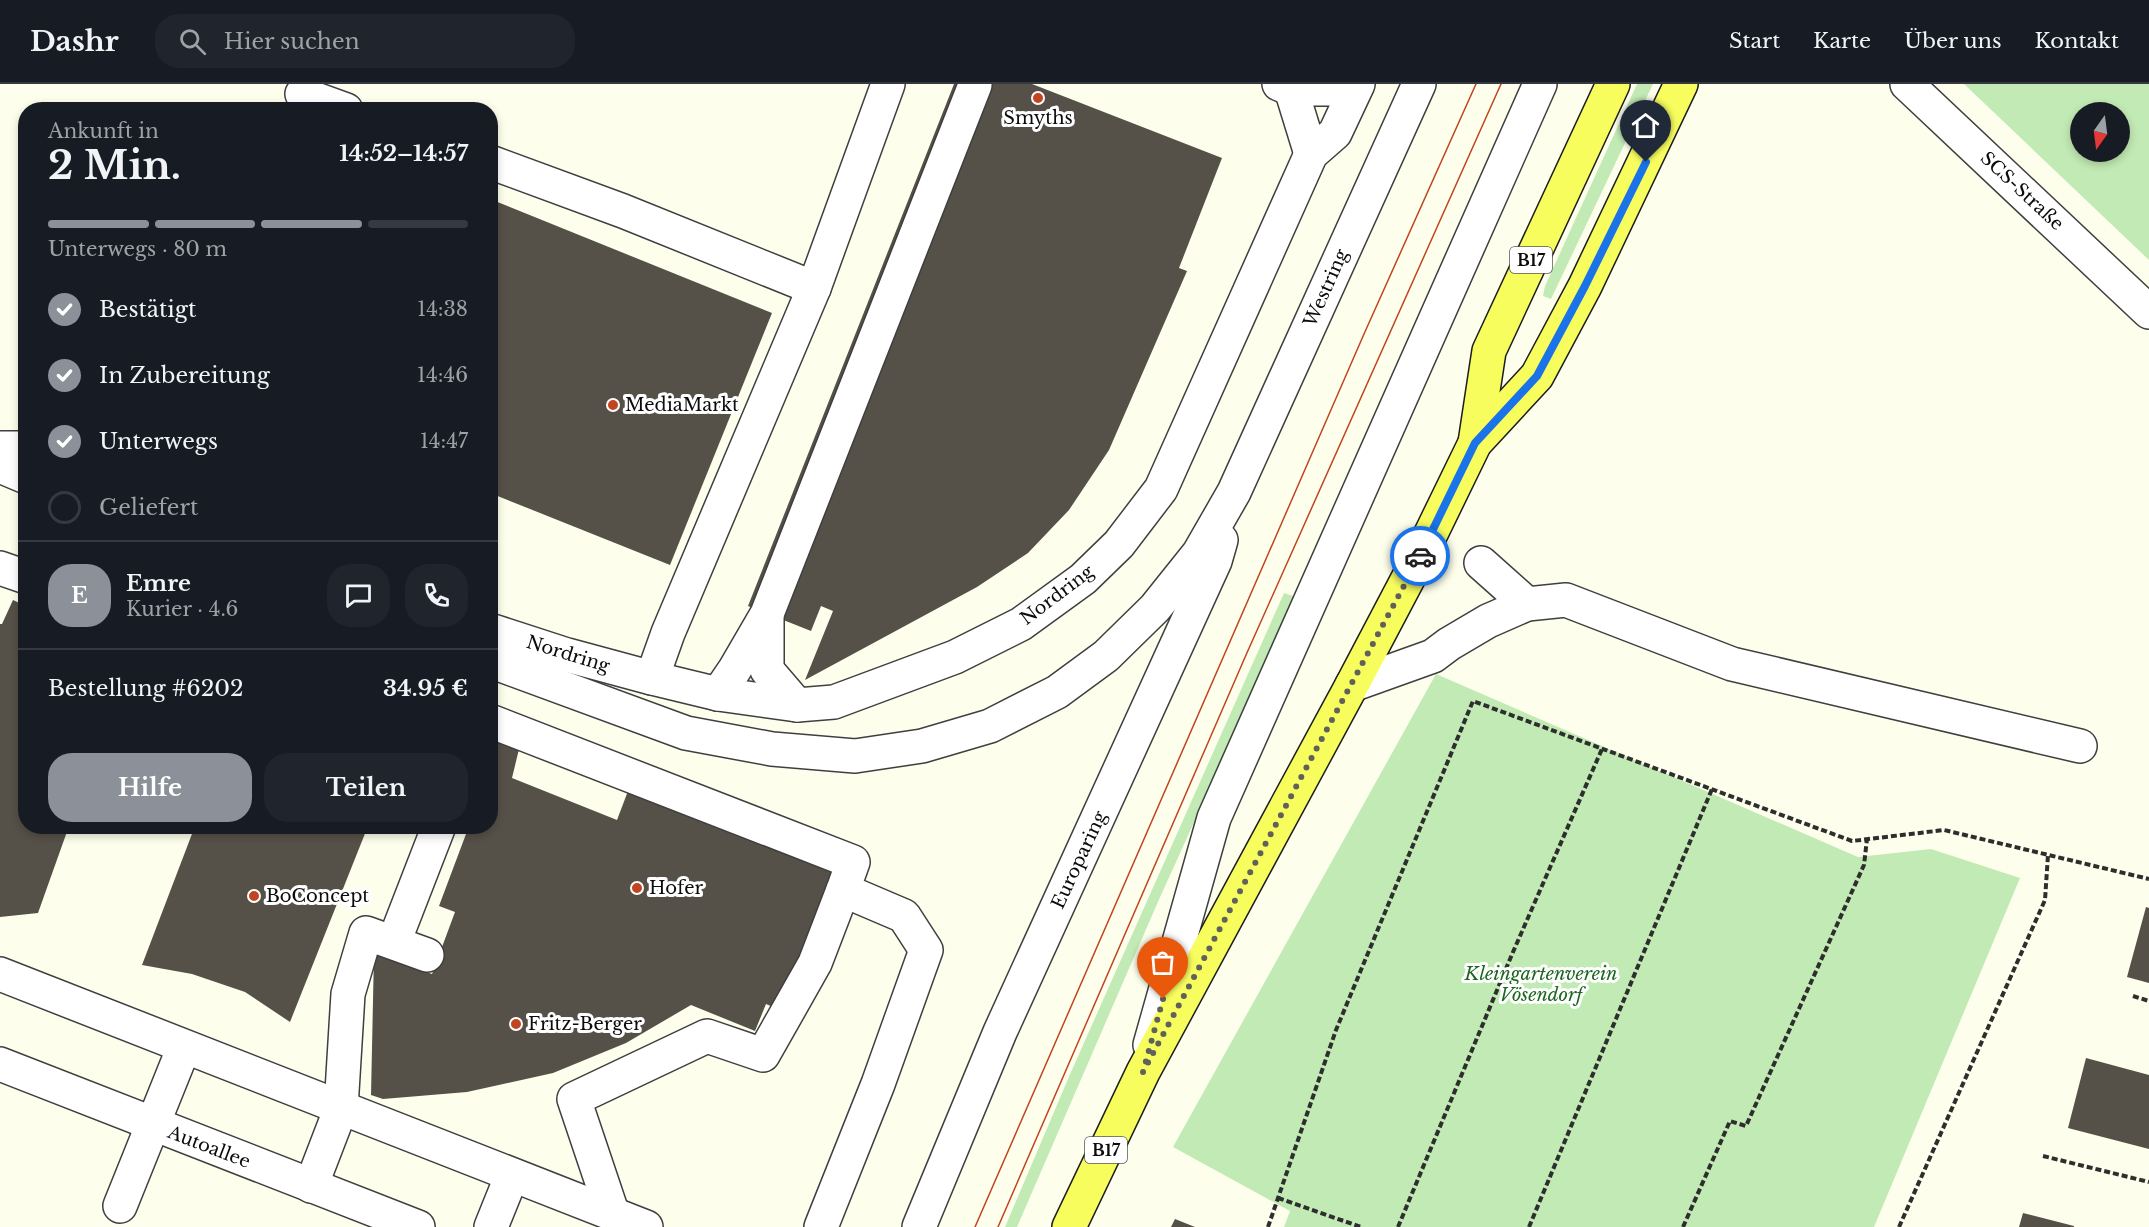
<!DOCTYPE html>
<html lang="de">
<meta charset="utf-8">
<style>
:root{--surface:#171b24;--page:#20242c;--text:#f1f3f6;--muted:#9ea1a6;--line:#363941;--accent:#8c9099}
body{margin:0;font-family:"Libre Baskerville",serif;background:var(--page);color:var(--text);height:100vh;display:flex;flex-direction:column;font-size:22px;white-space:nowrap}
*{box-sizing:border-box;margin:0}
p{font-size:20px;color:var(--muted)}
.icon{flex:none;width:33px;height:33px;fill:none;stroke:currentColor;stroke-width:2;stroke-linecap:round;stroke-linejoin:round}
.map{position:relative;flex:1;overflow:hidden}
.sheet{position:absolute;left:18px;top:18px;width:480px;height:732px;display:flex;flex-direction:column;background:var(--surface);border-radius:24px;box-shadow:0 3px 9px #0003}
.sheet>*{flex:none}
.needle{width:39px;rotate:194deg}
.fabs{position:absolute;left:2070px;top:18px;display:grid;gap:12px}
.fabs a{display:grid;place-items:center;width:60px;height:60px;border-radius:50%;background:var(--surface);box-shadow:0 3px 9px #0003;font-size:30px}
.pin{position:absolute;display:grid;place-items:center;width:51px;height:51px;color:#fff;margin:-62px -26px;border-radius:50% 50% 50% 0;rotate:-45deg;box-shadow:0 0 6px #0007}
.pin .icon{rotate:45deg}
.courier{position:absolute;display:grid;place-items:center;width:60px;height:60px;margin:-30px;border:4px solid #1a73e8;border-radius:50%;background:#fff;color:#222;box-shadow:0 2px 8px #0007}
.overview em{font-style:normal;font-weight:800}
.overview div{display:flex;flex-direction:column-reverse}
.overview{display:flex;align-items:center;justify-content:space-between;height:102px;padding:0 30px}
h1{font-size:39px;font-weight:800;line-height:45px}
.bar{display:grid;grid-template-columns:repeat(4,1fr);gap:9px 6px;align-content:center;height:72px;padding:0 30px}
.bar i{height:8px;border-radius:4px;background:var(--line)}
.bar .selected{background:var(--accent)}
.bar p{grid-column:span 4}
.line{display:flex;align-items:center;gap:15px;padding:0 30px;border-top:2px solid var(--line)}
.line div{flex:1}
.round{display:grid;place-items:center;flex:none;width:63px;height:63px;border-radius:24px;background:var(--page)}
ol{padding:0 30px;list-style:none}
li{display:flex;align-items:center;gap:18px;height:66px}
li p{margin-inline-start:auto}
li .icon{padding:6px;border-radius:50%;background:var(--accent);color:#fff;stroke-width:4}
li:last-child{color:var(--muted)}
li i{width:33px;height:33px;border:3px solid var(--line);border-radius:50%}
.primary-button{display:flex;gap:12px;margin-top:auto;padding:12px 30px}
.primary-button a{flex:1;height:69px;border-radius:24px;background:var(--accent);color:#fff;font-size:24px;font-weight:800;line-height:69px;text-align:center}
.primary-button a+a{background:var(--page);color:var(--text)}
header{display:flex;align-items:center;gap:36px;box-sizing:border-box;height:84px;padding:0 30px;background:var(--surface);border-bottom:2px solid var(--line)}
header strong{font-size:28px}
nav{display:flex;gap:33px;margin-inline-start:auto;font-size:21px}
.search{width:420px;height:54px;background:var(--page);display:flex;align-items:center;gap:15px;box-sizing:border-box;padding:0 21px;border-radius:24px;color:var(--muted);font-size:22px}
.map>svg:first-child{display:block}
.green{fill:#c2eab4;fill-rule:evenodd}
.building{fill:#555148}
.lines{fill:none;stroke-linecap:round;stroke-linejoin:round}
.minor-casing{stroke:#3f3f3f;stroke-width:36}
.major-casing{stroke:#1d1d1d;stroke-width:36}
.path{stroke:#2e2e2e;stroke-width:4;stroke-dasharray:6 3;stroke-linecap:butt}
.minor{stroke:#fff;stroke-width:33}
.major{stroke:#f8fd5e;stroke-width:33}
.tram{stroke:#c04520;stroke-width:1.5}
.done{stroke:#60615a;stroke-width:6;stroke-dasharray:0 10.8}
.route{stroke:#1a73e8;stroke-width:8}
.poi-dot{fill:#c04520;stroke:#fff;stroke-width:2}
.labels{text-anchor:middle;stroke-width:6;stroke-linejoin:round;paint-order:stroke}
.shield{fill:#fff;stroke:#555;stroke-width:1.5}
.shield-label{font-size:16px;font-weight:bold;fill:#0c0c0c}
.poi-label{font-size:18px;fill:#0c0c0c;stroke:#fff;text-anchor:start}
.street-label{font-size:18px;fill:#0c0c0c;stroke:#fff}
.park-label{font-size:18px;font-style:italic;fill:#1b6620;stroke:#fff}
</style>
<header>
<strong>Dashr</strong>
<div class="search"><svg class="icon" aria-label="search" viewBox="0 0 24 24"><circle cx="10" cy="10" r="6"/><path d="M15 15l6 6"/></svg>Hier suchen</div>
<nav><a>Start</a><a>Karte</a><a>Über uns</a><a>Kontakt</a></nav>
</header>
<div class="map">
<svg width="2149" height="1143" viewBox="0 0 2149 1143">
<rect width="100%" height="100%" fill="#fdffec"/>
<g class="green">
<polygon points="1637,0 1653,0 1551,215 1543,212 1545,202"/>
<path d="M1964,0H2149V176ZM2120,28V68H2080V28Z"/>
<polygon points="1284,509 1296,513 1157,820 1017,1143 1005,1143 1071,988"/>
<polygon points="1436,590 1858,773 1931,765 2020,794 1874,1143 1284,1143 1290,1127 1173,1063"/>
</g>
<g class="building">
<polygon points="954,0 1032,0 1222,74 1179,184 1187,187 1109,366 1069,426 1028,469 977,503 805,596 833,527 821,522 811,547 748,522"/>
<polygon points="490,115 772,229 670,481 490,409"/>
<polygon points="13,516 26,522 26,742 69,742 38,829 0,833 0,540 2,540"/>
<polygon points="493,656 519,665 512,694 617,736 628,707 835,786 780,926 766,920 755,947 691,921 626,959 553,989 467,1008 383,1015 371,1011 374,869 432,890 455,828 439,822 469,742 490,742 490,661"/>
<polygon points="195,742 368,742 290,938 245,908 192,890 142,881"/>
<polygon points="2146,823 2149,824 2149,899 2127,893"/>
<polygon points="2086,974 2149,991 2149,1065 2068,1044"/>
<polygon points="2023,1129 2074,1142 2074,1143 2019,1143"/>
<polygon points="1175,1135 1195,1143 1171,1143"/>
</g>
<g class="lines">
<defs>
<g id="minor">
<polyline points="1279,0 1291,5 1355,5"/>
<polyline points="1907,0 2149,228"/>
<polyline points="1291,5 1311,70"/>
<polyline points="302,10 346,26"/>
<polyline points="490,78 623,127 814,204"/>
<polyline points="0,364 26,364"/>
<polyline points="0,382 26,393"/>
<polyline points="1481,479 1527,520"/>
<polyline points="0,484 26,493"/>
<polyline points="767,532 767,586 797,621"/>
<polyline points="490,546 567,571 652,594 718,610 797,621 834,618 955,573 1021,540 1083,495 1119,460 1161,405 1311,70 1335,49 1358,0"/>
<polyline points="490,577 686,649 772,665 855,672 922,662 990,642 1057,608 1106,572 1155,524 1199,469 1234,408 1419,0"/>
<polyline points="652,594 668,549 814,204 888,0"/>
<polyline points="1352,601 1433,572 1449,560 1488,537 1527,520 1566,516 1732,580 2080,662"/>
<polyline points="718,610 735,585 767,530 975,1"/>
<polyline points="490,637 853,778 843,806 904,832 926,866 878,1000 821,1143"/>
<polyline points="394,858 439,742"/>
<polyline points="0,890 646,1143"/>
<polyline points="1150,961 1214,734 1540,0"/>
<polyline points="0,980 418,1143"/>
<polyline points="311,1102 341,1024 348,910 366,849 427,871"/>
<polyline points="120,1122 184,963"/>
<polyline points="613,1131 574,1015 707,952 763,971 815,879 843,806"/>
<polyline points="491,1143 512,1091"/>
<polyline points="919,1143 1000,948 1215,477 1221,456"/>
</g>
<g id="major">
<polyline points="1475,359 1489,267 1613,0"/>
<polyline points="1069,1143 1143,988 1352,601 1422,468 1475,359 1537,292 1585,202 1681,0"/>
</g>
</defs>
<use href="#minor" class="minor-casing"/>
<use href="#major" class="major-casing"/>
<g class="path">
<polyline points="2133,912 2149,917"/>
<polyline points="2043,1072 2149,1098"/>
<polyline points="1278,1114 1361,1143"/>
<polyline points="1268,1143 1336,946 1473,617 1852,757 1944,746 2149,795"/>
<polyline points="1398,1143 1513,868 1602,665"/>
<polyline points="1529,1143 1712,705"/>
<polyline points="1683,1143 1730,1037 1746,1042 1864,781 1867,755"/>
<polyline points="1899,1143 2045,816 2048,771"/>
</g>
<use href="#minor" class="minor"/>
<use href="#major" class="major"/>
<g class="tram">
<polyline points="975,1143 1364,250 1476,0"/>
<polyline points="998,1143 1246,571 1501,0"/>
</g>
</g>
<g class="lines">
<polyline class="done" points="1163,915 1143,988 1420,472"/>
<polyline class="route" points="1420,472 1475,359 1537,292 1585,202 1646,78"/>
</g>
<g class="poi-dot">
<circle cx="1038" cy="14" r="6"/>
<circle cx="613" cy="321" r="6"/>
<circle cx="637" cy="804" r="6"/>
<circle cx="254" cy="812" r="6"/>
<circle cx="516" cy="940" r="6"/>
</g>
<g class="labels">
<g class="shield">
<rect x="1510" y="163" width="42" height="26" rx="4.5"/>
<rect x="1085" y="1053" width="42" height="26" rx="4.5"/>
</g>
<g class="shield-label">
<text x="1531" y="182">B17</text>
<text x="1106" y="1072">B17</text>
</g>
<g class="poi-label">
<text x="1038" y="40" text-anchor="middle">Smyths</text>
<text x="625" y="327">MediaMarkt</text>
<text x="649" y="810">Hofer</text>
<text x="266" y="818">BoConcept</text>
<text x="528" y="946">Fritz-Berger</text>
</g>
<g class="street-label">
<text transform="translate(2022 107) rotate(43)" y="6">SCS-Straße</text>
<text transform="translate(1326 204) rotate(-66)" y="6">Westring</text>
<text transform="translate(1057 511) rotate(-37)" y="6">Nordring</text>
<text transform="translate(568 570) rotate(17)" y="6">Nordring</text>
<text transform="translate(1079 776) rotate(-65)" y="6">Europaring</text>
<text transform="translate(209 1063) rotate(21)" y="6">Autoallee</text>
</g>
<g class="park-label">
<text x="1541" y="896">Kleingartenverein<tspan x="1541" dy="21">Vösendorf</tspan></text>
</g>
</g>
</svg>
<div class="fabs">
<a><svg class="needle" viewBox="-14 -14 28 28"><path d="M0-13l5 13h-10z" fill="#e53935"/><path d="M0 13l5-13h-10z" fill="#9ea1a6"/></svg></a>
</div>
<div class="pin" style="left:1163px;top:915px;background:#ea580c"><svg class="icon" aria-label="bag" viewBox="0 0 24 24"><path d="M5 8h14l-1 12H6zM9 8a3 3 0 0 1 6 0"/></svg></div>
<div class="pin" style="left:1646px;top:78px;background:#1f2937"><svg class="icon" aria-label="home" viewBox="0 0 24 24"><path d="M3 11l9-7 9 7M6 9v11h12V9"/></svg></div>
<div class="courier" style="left:1420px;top:472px"><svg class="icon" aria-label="car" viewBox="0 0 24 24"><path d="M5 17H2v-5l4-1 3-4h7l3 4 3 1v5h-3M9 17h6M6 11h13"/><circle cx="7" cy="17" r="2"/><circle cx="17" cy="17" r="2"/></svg></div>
<section class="sheet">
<div class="overview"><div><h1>2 Min.</h1><p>Ankunft in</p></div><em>14:52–14:57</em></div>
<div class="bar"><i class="selected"></i><i class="selected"></i><i class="selected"></i><i></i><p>Unterwegs · 80 m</p></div>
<ol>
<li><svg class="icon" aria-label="check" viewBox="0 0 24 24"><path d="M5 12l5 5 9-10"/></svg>Bestätigt<p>14:38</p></li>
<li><svg class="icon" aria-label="check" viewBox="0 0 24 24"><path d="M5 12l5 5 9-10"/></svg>In Zubereitung<p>14:46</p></li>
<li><svg class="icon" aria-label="check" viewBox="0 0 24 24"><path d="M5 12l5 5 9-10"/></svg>Unterwegs<p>14:47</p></li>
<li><i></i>Geliefert</li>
</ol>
<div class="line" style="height:108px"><b class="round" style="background:var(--accent);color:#fff">E</b><div><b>Emre</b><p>Kurier · 4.6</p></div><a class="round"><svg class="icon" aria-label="chat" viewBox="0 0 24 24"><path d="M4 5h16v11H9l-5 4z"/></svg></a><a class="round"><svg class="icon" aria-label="phone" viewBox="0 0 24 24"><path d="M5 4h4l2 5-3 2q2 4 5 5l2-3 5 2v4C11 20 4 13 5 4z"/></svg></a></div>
<div class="line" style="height:78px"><div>Bestellung #6202</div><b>34.95 €</b></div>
<div class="primary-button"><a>Hilfe</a><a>Teilen</a></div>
</section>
</div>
